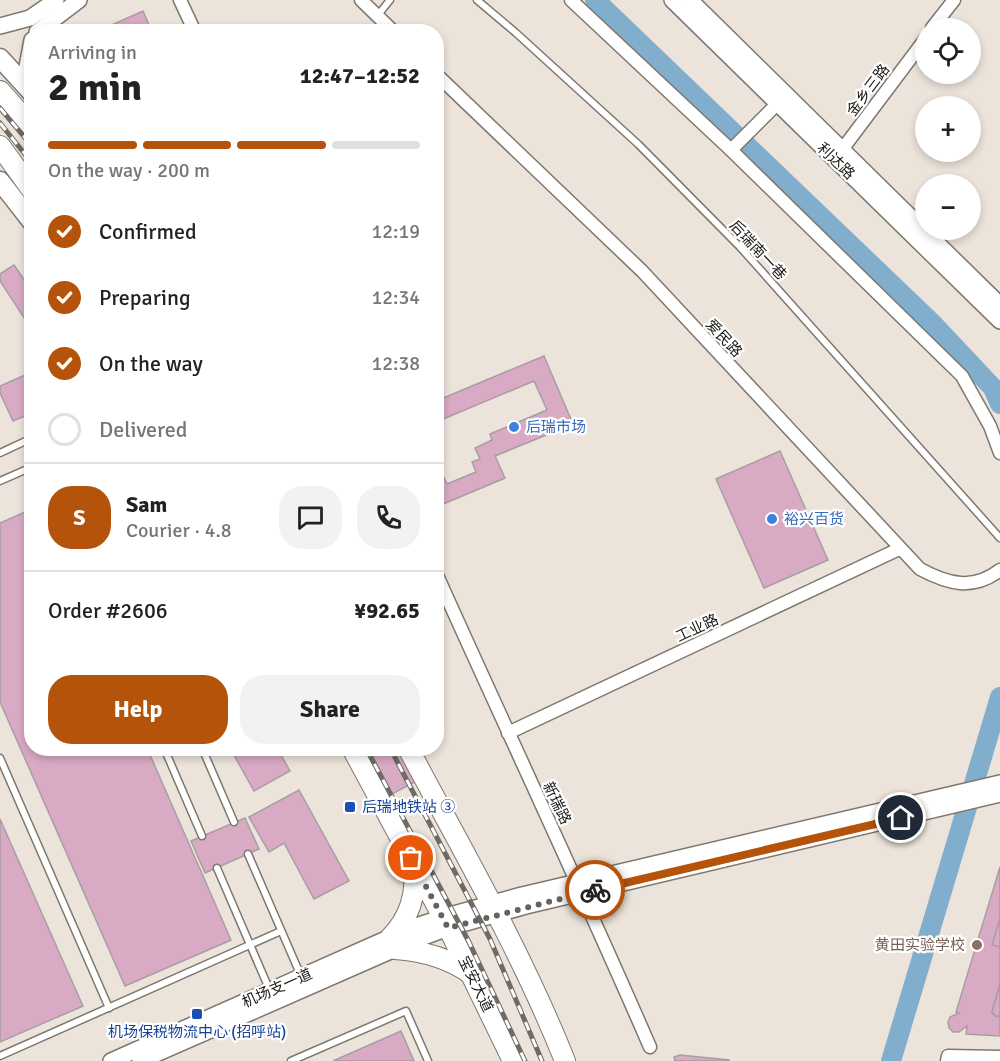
<!DOCTYPE html>
<meta charset="utf-8">
<style>
:root{--surface:#fff;--page:#f2f2f2;--text:#222;--muted:#767676;--line:#e0e0e0;--accent:#b45309}
body{margin:0;font-family:Signika,"Noto Sans SC",sans-serif;background:var(--page);color:var(--text);height:100vh;display:flex;flex-direction:column;font-size:22px;white-space:nowrap}
*{box-sizing:border-box;margin:0}
p{font-size:20px;color:var(--muted)}
.icon{flex:none;width:33px;height:33px;fill:none;stroke:currentColor;stroke-width:2;stroke-linecap:round;stroke-linejoin:round}
.map{position:relative;flex:1;overflow:hidden}
.drawer{position:absolute;left:24px;top:24px;width:420px;height:732px;display:flex;flex-direction:column;background:var(--surface);border-radius:24px;box-shadow:0 3px 9px #0003}
.drawer>*{flex:none}
.buttons{position:absolute;left:915px;top:18px;display:grid;gap:12px}
.buttons a{display:grid;place-items:center;width:66px;height:66px;border-radius:50%;background:var(--surface);box-shadow:0 3px 9px #0003;font-size:30px}
.pin{position:absolute;display:grid;place-items:center;width:51px;height:51px;color:#fff;margin:-26px;border:3px solid #fff;border-radius:50%;box-shadow:0 2px 6px #0007}
.courier{position:absolute;display:grid;place-items:center;width:60px;height:60px;margin:-30px;border:4px solid #b45309;border-radius:50%;background:#fff;color:#222;box-shadow:0 2px 8px #0007}
.headline em{font-style:normal;font-weight:700}
.headline div{display:flex;flex-direction:column-reverse}
.headline{display:flex;align-items:center;justify-content:space-between;height:102px;padding:0 24px}
h1{font-size:39px;font-weight:700;line-height:45px}
.bar{display:grid;grid-template-columns:repeat(4,1fr);gap:9px 6px;align-content:center;height:72px;padding:0 24px}
.bar i{height:8px;border-radius:4px;background:var(--line)}
.bar .selected{background:var(--accent)}
.bar p{grid-column:span 4}
.line{display:flex;align-items:center;gap:15px;padding:0 24px;border-top:2px solid var(--line)}
.line div{flex:1}
.round{display:grid;place-items:center;flex:none;width:63px;height:63px;border-radius:24px;background:var(--page)}
ol{padding:0 24px;list-style:none}
li{display:flex;align-items:center;gap:18px;height:66px}
li p{margin-inline-start:auto}
li .icon{padding:6px;border-radius:50%;background:var(--accent);color:#fff;stroke-width:4}
li:last-child{color:var(--muted)}
li i{width:33px;height:33px;border:3px solid var(--line);border-radius:50%}
.button{display:flex;gap:12px;margin-top:auto;padding:12px 24px}
.button a{flex:1;height:69px;border-radius:24px;background:var(--accent);color:#fff;font-size:24px;font-weight:700;line-height:69px;text-align:center}
.button a+a{background:var(--page);color:var(--text)}
.map>svg:first-child{display:block}
.lines{fill:none;stroke-linecap:round;stroke-linejoin:round}
.river{stroke:#80aecc;stroke-width:20}
.building{fill:#d9aac4;stroke:#a89da3;stroke-width:1.5}
.service-casing{stroke:#7e776f;stroke-width:9}
.minor-casing{stroke:#7e776f;stroke-width:15}
.tertiary-casing{stroke:#7e776f;stroke-width:18}
.secondary-casing{stroke:#7e776f;stroke-width:21}
.primary-casing{stroke:#7e776f;stroke-width:22}
.service{stroke:#fff;stroke-width:6}
.minor{stroke:#fff;stroke-width:12}
.tertiary{stroke:#fff;stroke-width:15}
.secondary{stroke:#fff;stroke-width:18}
.primary{stroke:#fff;stroke-width:20}
.rail-casing{stroke:#6e6a64;stroke-width:5}
.rail{stroke:#fff;stroke-width:3;stroke-dasharray:9;stroke-linecap:butt}
.done{stroke:#65615c;stroke-width:6;stroke-dasharray:0 10.8}
.route{stroke:#b45309;stroke-width:8}
.shop-dot{fill:#3f7fe0;stroke:#fff;stroke-width:2}
.transit-dot{fill:#1a4fb4;stroke:#fff;stroke-width:2}
.education-dot{fill:#8d6e63;stroke:#fff;stroke-width:2}
.labels{text-anchor:middle;stroke-width:4.5;stroke-linejoin:round;paint-order:stroke}
.street-label{font-size:15px;fill:#1c1a17;stroke:#fff}
.shop-label{font-size:15px;fill:#366cbe;stroke:#fff;text-anchor:start}
.transit-label{font-size:15px;fill:#164399;stroke:#fff;text-anchor:start}
.education-label{font-size:15px;fill:#785e54;stroke:#fff;text-anchor:end}
</style>
<div class="map">
<svg width="1000" height="1061" viewBox="0 0 1000 1061">
<rect width="100%" height="100%" fill="#ece4db"/>
<g class="lines">
<g class="river">
<polyline points="595,0 934,325 993,388 1000,404"/>
<polyline points="891,1061 1000,697"/>
</g>
</g>
<g class="building">
<polygon points="143,11 152,32 96,32"/>
<polygon points="14,265 32,291 32,330 0,281 0,274"/>
<polygon points="544,356 573,424 495,456 505,478 436,507 436,470 440,469 447,484 476,472 472,462 480,459 475,448 492,440 490,434 547,410 534,381 436,422 436,401"/>
<polygon points="32,372 32,413 13,421 0,393 0,386"/>
<polygon points="780,451 828,560 764,588 716,479"/>
<polygon points="32,509 32,748 147,748 231,940 125,986 0,702 0,523"/>
<polygon points="230,748 277,748 290,771 254,791"/>
<polygon points="354,748 406,748 422,778 381,800"/>
<polygon points="299,790 349,881 314,899 284,843 269,852 249,817"/>
<polygon points="245,818 259,849 205,873 191,841"/>
<polygon points="0,819 83,1006 0,1042"/>
<polygon points="1000,867 1000,984 992,1012 995,1016 1000,1016 1000,1036 966,1034 967,1026 959,1032 953,1032 949,1028 948,1022 950,1017 959,1013 956,1012"/>
<polygon points="1000,918 1000,947 992,945"/>
<polygon points="1000,984 1000,1016 995,1016 992,1012"/>
<polygon points="401,1031 414,1061 333,1061"/>
<polygon points="680,1055 729,1060 729,1061 675,1061 674,1057"/>
</g>
<g class="lines">
<defs>
<g id="service">
<polyline points="477,0 515,32 638,144 740,247 1000,538"/>
<polyline points="378,15 390,0"/>
<polyline points="29,257 32,261"/>
<polyline points="0,453 32,438"/>
<polyline points="0,481 32,467"/>
<polyline points="164,748 202,836"/>
<polyline points="202,748 234,822"/>
<polyline points="0,758 109,1008"/>
<polyline points="248,854 301,976"/>
<polyline points="217,868 270,991"/>
<polyline points="0,1056 281,931"/>
<polyline points="291,1061 406,1011 428,1061"/>
</g>
<g id="minor">
<polyline points="180,0 195,32"/>
<polyline points="361,0 394,32"/>
<polyline points="571,0 731,150 962,376 990,426 1000,453"/>
<polyline points="932,28 954,0"/>
<path d="M436,74L642,271L920,569C948,584 973,591 1000,570"/>
<polyline points="731,150 777,104"/>
<polyline points="838,155 926,38"/>
<path d="M436,573C507,731 581,888 650,1047"/>
<polyline points="508,733 899,549"/>
<polyline points="947,1061 948,1056 1000,1057"/>
</g>
<g id="tertiary">
<polyline points="672,0 1000,321"/>
<polyline points="690,0 1000,305"/>
<polyline points="0,26 30,18 56,0"/>
<polyline points="37,32 79,0"/>
<polyline points="30,91 27,67 32,40"/>
<polyline points="111,1061 413,927 443,917 522,895 1000,783"/>
<polyline points="140,1061 418,939 448,928 526,906 1000,794"/>
</g>
<g id="secondary">
<polyline points="0,58 32,93"/>
<polyline points="0,181 32,222"/>
</g>
<g id="primary">
<polyline points="0,91 32,127"/>
<polyline points="0,146 32,190"/>
<polyline points="352,748 444,919 513,1061"/>
<path d="M408,748C463,851 522,953 565,1061"/>
<path d="M390,938C409,919 418,893 413,866"/>
<path d="M395,949C423,951 449,958 471,974"/>
</g>
</defs>
<use href="#service" class="service-casing"/>
<use href="#minor" class="minor-casing"/>
<use href="#tertiary" class="tertiary-casing"/>
<use href="#secondary" class="secondary-casing"/>
<use href="#primary" class="primary-casing"/>
<use href="#service" class="service"/>
<use href="#minor" class="minor"/>
<use href="#tertiary" class="tertiary"/>
<use href="#secondary" class="secondary"/>
<use href="#primary" class="primary"/>
<defs>
<g id="rail">
<polyline points="0,108 32,146"/>
<polyline points="0,123 32,163"/>
<polyline points="366,748 469,942 525,1061"/>
<polyline points="390,748 490,939 542,1061"/>
</g>
</defs>
<use href="#rail" class="rail-casing"/>
<use href="#rail" class="rail"/>
</g>
<g class="lines">
<polyline class="done" points="411,858 448,928 595,890"/>
<polyline class="route" points="595,890 901,818"/>
</g>
<g class="shop-dot">
<circle cx="514" cy="427" r="6"/>
<circle cx="772" cy="519" r="6"/>
</g>
<g class="transit-dot">
<rect x="344" y="801" width="12" height="12" rx="3"/>
<rect x="191" y="1008" width="12" height="12" rx="3"/>
</g>
<circle class="education-dot" cx="977" cy="945" r="6"/>
<g class="labels">
<g class="street-label">
<text transform="translate(868 90) rotate(-53)" y="5">金乡三路</text>
<text transform="translate(836 161) rotate(44)" y="5">利达路</text>
<text transform="translate(758 250) rotate(47)" y="5">后瑞南一巷</text>
<text transform="translate(724 338) rotate(47)" y="5">爱民路</text>
<text transform="translate(697 628) rotate(-25)" y="5">工业路</text>
<text transform="translate(557 803) rotate(64)" y="5">新瑞路</text>
<text transform="translate(476 984) rotate(64)" y="5">宝安大道</text>
<text transform="translate(277 988) rotate(-24)" y="5">机场支一道</text>
</g>
<g class="shop-label">
<text x="526" y="432">后瑞市场</text>
<text x="784" y="524">裕兴百货</text>
</g>
<g class="transit-label">
<text x="362" y="812">后瑞地铁站 ③</text>
<text x="197" y="1037" text-anchor="middle">机场保税物流中心 (招呼站)</text>
</g>
<g class="education-label">
<text x="965" y="950">黄田实验学校</text>
</g>
</g>
</svg>
<div class="buttons">
<a><svg class="icon" aria-label="locate" viewBox="0 0 24 24"><circle cx="12" cy="12" r="6"/><path d="M12 2v4M12 18v4M2 12h4M18 12h4"/></svg></a>
<a>+</a>
<a>−</a>
</div>
<div class="pin" style="left:411px;top:858px;background:#ea580c"><svg class="icon" aria-label="bag" viewBox="0 0 24 24"><path d="M5 8h14l-1 12H6zM9 8a3 3 0 0 1 6 0"/></svg></div>
<div class="pin" style="left:901px;top:818px;background:#1f2937"><svg class="icon" aria-label="home" viewBox="0 0 24 24"><path d="M3 11l9-7 9 7M6 9v11h12V9"/></svg></div>
<div class="courier" style="left:595px;top:890px"><svg class="icon" aria-label="bike" viewBox="0 0 24 24"><circle cx="6" cy="16" r="4"/><circle cx="18" cy="16" r="4"/><path d="M6 16l4-8h5l3 8M10 8l3 8H6M13 5h3"/></svg></div>
<section class="drawer">
<div class="headline"><div><h1>2 min</h1><p>Arriving in</p></div><em>12:47–12:52</em></div>
<div class="bar"><i class="selected"></i><i class="selected"></i><i class="selected"></i><i></i><p>On the way · 200 m</p></div>
<ol>
<li><svg class="icon" aria-label="check" viewBox="0 0 24 24"><path d="M5 12l5 5 9-10"/></svg>Confirmed<p>12:19</p></li>
<li><svg class="icon" aria-label="check" viewBox="0 0 24 24"><path d="M5 12l5 5 9-10"/></svg>Preparing<p>12:34</p></li>
<li><svg class="icon" aria-label="check" viewBox="0 0 24 24"><path d="M5 12l5 5 9-10"/></svg>On the way<p>12:38</p></li>
<li><i></i>Delivered</li>
</ol>
<div class="line" style="height:108px"><b class="round" style="background:var(--accent);color:#fff">S</b><div><b>Sam</b><p>Courier · 4.8</p></div><a class="round"><svg class="icon" aria-label="chat" viewBox="0 0 24 24"><path d="M4 5h16v11H9l-5 4z"/></svg></a><a class="round"><svg class="icon" aria-label="phone" viewBox="0 0 24 24"><path d="M5 4h4l2 5-3 2q2 4 5 5l2-3 5 2v4C11 20 4 13 5 4z"/></svg></a></div>
<div class="line" style="height:78px"><div>Order #2606</div><b>¥92.65</b></div>
<div class="button"><a>Help</a><a>Share</a></div>
</section>
</div>
